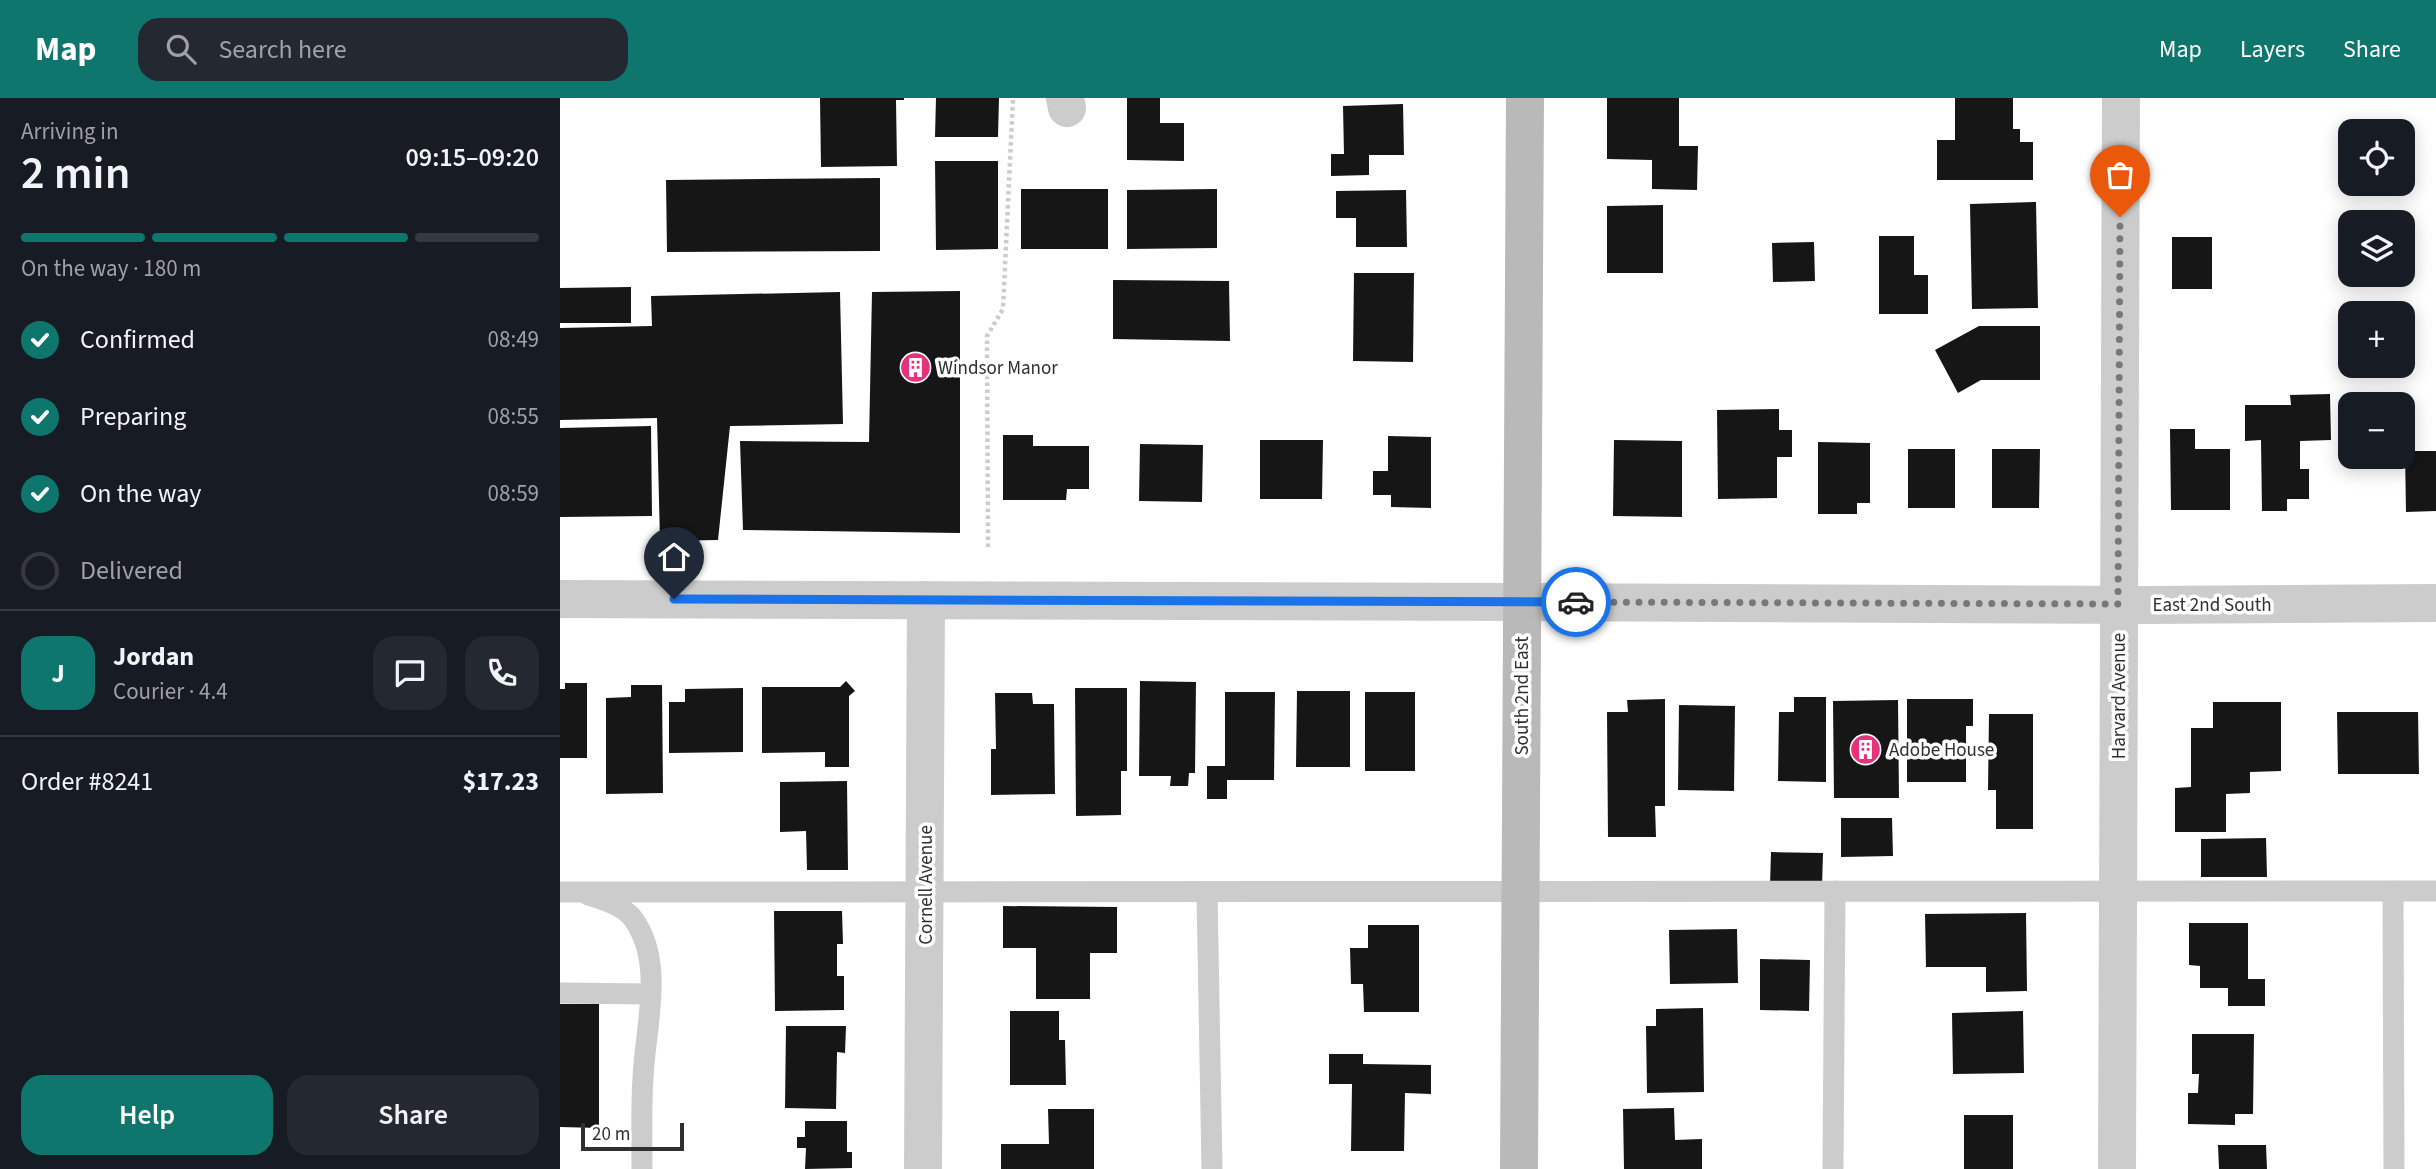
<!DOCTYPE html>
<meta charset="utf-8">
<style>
:root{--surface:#171b24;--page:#242831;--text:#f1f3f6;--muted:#9ea1a6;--line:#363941;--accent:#0f766e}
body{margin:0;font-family:"Source Sans 3",sans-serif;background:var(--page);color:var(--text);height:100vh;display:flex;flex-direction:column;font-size:26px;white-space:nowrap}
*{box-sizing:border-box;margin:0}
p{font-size:23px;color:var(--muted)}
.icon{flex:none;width:38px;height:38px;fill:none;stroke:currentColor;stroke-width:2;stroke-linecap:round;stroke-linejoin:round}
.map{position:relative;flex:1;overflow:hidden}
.details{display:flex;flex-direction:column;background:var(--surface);width:560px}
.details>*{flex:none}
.controls{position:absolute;left:1778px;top:21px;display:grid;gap:14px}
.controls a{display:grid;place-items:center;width:77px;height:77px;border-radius:14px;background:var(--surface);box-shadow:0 4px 18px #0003;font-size:35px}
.scale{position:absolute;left:21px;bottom:18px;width:103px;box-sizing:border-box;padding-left:7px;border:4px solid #2f2f2f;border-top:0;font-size:19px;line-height:24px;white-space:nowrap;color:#2f2f2f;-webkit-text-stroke:5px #fff;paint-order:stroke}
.pin{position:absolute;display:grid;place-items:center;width:60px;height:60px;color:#fff;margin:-72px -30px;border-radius:50% 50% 50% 0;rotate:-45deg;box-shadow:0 0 7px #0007}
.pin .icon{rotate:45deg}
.courier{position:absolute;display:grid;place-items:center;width:70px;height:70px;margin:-35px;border:5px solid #1a73e8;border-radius:50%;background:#fff;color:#222;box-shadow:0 2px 9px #0007}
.summary em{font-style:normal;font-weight:600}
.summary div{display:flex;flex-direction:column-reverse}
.summary{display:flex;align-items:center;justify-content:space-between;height:119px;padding:0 21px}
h1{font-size:46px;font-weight:600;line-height:52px}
.bar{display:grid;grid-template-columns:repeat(4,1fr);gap:10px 7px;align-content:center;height:84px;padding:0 21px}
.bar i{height:9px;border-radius:5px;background:var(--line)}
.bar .active{background:var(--accent)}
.bar p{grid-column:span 4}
.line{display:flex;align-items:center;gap:18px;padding:0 21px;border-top:2px solid var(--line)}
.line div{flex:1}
.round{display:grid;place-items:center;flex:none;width:74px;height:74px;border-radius:21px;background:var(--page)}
ol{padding:0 21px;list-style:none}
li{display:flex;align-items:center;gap:21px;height:77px}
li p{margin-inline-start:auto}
li .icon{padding:7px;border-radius:50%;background:var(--accent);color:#fff;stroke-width:4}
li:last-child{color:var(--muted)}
li i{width:38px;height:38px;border:4px solid var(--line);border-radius:50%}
.cta{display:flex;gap:14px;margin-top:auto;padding:14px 21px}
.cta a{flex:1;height:80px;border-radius:21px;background:var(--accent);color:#fff;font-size:28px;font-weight:600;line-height:80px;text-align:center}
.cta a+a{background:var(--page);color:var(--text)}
header{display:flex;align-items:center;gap:42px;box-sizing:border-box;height:98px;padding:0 35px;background:var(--accent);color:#fff}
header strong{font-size:33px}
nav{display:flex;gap:38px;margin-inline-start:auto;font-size:24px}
.search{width:490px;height:63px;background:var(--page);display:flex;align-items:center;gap:18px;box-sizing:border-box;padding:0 24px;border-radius:21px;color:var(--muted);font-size:26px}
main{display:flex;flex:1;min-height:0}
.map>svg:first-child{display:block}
.building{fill:#161616}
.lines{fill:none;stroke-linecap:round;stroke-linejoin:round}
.path{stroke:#ccc;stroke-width:4.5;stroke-dasharray:3.5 3.5;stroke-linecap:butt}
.service{stroke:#ccc;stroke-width:21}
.minor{stroke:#ccc;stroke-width:38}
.tertiary{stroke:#ccc;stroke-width:38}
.secondary{stroke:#b9b9b9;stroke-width:38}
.done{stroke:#787878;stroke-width:7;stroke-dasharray:0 12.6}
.route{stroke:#1a73e8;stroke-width:9}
.labels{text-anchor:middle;stroke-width:7;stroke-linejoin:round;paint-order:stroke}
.poi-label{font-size:19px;fill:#2f2f2f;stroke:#fff;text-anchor:start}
.street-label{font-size:19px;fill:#2f2f2f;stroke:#fff}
</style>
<header>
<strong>Map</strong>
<div class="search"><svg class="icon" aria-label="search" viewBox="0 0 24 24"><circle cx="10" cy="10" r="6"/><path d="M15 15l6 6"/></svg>Search here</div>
<nav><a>Map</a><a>Layers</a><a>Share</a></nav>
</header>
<main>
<section class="details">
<div class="summary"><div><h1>2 min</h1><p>Arriving in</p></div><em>09:15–09:20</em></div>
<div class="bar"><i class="active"></i><i class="active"></i><i class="active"></i><i></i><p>On the way · 180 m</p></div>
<ol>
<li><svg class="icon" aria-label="check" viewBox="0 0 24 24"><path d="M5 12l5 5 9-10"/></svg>Confirmed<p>08:49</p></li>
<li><svg class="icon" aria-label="check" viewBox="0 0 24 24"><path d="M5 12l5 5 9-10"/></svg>Preparing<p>08:55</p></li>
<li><svg class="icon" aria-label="check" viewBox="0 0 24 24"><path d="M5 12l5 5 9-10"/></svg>On the way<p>08:59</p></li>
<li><i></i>Delivered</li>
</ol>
<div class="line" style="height:126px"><b class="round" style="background:var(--accent);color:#fff">J</b><div><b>Jordan</b><p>Courier · 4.4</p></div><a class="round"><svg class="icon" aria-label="chat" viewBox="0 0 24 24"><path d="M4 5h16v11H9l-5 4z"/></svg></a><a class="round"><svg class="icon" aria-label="phone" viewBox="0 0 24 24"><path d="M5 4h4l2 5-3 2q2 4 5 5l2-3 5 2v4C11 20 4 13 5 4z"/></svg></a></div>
<div class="line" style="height:91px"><div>Order #8241</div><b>$17.23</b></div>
<div class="cta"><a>Help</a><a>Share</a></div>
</section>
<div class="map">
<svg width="1876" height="1071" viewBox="0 0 1876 1071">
<rect width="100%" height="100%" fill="#fff"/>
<g class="building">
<polygon points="260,0 344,0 344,2 336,2 337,68 261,69"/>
<polygon points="376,0 439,0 438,39 375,39"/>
<polygon points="567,0 600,0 600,25 624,25 624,63 567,62"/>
<polygon points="1047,0 1119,0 1119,48 1138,48 1137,92 1092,91 1092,62 1047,61"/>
<polygon points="1395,0 1453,0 1453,31 1460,31 1460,44 1473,44 1473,82 1377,82 1377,42 1395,42"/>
<polygon points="843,6 844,57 809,57 809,77 771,78 771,56 784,56 783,8"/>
<polygon points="375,63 438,63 438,151 376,152"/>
<polygon points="320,80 320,153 107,154 106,82"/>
<rect x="461" y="91" width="87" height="60"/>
<polygon points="657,91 657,150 567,151 567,92"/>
<polygon points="846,92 847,149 796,149 796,120 776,120 776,93"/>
<polygon points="1476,104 1478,210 1412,211 1410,106"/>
<polygon points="1103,107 1103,175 1047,175 1047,108"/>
<polygon points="1319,138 1354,138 1354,177 1368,177 1368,216 1319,216"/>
<rect x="1612" y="139" width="40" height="52"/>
<polygon points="1254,144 1255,183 1213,184 1212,145"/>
<polygon points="794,175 854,175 853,264 793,263"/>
<polygon points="553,182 669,183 670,243 553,241"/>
<polygon points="71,189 71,225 0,225 0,190"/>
<polygon points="400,193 400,435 183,432 180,343 309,344 312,194"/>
<polygon points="280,194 283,326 170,328 158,442 100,443 97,320 0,322 0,230 92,228 91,198"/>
<polygon points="1419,228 1480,228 1480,282 1421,282 1398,295 1375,252"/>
<polygon points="1770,296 1771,342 1740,343 1740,371 1749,371 1749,401 1727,401 1727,413 1702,413 1701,342 1685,343 1685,307 1731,307 1730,297"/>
<polygon points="1219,311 1219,332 1232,332 1232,359 1217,359 1217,400 1158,401 1157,312"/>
<polygon points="91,328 92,418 0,419 0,330"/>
<polygon points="1610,331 1635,331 1635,351 1670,351 1670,412 1611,412"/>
<polygon points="443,337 473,337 473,348 529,348 529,391 507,391 506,402 443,402"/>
<polygon points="828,338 871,339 871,410 831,409 831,397 813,397 813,373 828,373"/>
<polygon points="700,342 763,342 762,401 700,401"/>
<polygon points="1054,342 1122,343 1122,419 1053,418"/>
<polygon points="1258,344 1310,345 1310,405 1297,405 1297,416 1258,416"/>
<polygon points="580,346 643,347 642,404 579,403"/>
<rect x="1348" y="351" width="47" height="59"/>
<polygon points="1432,351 1480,351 1479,410 1432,410"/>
<polygon points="1845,353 1876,353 1876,413 1846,414"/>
<polygon points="286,583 295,593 289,598 289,669 265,669 265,654 202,655 202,589 280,589"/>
<polygon points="580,583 636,584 635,675 629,675 628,688 610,688 611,678 579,678"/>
<polygon points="5,585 27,585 27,660 0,660 0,591 5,591"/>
<polygon points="71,587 102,587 103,695 46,696 46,600 71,599"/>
<polygon points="183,590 183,654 109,655 109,604 125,604 125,591"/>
<polygon points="515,590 567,590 567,673 561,673 561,717 516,718"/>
<polygon points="737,593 790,593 790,669 736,669"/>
<polygon points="665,594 715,594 714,682 667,682 667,701 647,701 647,668 665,668"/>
<rect x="805" y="594" width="50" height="79"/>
<polygon points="435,595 472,595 473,606 494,606 495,696 431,697 431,651 436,651"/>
<polygon points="1234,599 1266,599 1266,684 1218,683 1219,614 1234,614"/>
<polygon points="1105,601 1105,708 1095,708 1096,739 1048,739 1047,614 1068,614 1067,602"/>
<polygon points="1347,601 1413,601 1413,628 1406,628 1406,684 1347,684"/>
<polygon points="1338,602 1339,700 1274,700 1273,603"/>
<polygon points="1653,604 1721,604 1721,673 1690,674 1690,695 1666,696 1666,734 1615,734 1615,690 1631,689 1631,630 1653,630"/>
<polygon points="1119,607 1175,608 1174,693 1118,692"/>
<polygon points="1777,614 1858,614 1859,676 1778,676"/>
<polygon points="1429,616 1473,616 1473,731 1436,731 1436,692 1428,692"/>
<polygon points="287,683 288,772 247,772 246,733 220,734 220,684"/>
<polygon points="1281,720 1332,720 1333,758 1281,759"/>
<polygon points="1706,740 1707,779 1641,779 1641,741"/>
<polygon points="1211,754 1263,755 1262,789 1210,788"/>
<polygon points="443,808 557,809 557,855 530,855 530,901 476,901 476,850 443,850"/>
<polygon points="214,813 282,813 283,846 277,846 277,878 284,878 284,912 215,913"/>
<polygon points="1466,815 1467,893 1426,894 1426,869 1366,869 1365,816"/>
<polygon points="1629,825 1688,825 1688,881 1705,881 1705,908 1668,908 1668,890 1640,890 1640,868 1629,867"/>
<polygon points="808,827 859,827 859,914 804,914 803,886 791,886 790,850 808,850"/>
<polygon points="1177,831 1178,885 1110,886 1109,832"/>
<polygon points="1200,861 1250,862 1249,913 1200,912"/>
<polygon points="0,906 39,906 39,1030 0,1029"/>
<polygon points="1143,910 1144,994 1087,995 1086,928 1096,928 1096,911"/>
<polygon points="450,913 499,913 499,942 505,942 506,987 450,987"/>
<polygon points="1463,913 1464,975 1393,976 1392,915"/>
<polygon points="226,928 286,928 285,955 277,954 276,1011 225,1010"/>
<polygon points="1632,936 1694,936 1693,1016 1675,1016 1675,1027 1628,1026 1628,995 1638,995 1639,976 1632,976"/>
<polygon points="769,956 803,956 803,966 871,967 871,996 845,995 844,1053 791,1053 792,986 769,986"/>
<polygon points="1114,1010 1115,1042 1142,1041 1142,1071 1064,1071 1063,1011"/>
<polygon points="488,1011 534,1011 534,1071 441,1071 441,1046 489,1046"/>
<rect x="1404" y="1017" width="49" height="54"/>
<polygon points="245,1023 287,1023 287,1054 292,1054 292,1070 245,1071 246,1050 237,1050 237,1039 245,1039"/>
<polygon points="1658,1047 1706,1047 1707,1071 1659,1071"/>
</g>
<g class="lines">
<polyline class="path" points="428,449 427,238 443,211 453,0"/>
<g class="service">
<polyline points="1833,793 1834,1071"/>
<polyline points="0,794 1876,793"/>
<polyline points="647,794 652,1071"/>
<path d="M28,797C42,801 66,809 74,822C105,866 85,930 83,980C81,1010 82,1041 82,1071"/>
<polyline points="0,895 90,896"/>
<polyline points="1273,1071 1275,793"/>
</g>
<g class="minor">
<polyline points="505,0 507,10"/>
<polyline points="962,504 1588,507 1876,505"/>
<polyline points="363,1071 366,502"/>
<polyline points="1557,1071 1561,0"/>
</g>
<polyline class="tertiary" points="0,501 962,504"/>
<polyline class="secondary" points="959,1071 965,0"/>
</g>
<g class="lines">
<polyline class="done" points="1016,504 1558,506 1560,119"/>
<polyline class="route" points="114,501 1016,504"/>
</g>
<defs>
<symbol id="building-disc" viewBox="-11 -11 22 22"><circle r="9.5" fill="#e6317b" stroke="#fff"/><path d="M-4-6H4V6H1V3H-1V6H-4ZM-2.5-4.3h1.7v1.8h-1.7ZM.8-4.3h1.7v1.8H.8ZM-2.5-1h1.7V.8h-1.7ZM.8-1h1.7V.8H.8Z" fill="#fff"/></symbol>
</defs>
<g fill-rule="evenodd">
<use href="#building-disc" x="338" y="252" width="35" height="35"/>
<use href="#building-disc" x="1288" y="634" width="35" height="35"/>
</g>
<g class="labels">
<g class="poi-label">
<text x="378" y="276">Windsor Manor</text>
<text x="1329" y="658">Adobe House</text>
</g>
<g class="street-label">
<text x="1652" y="513">East 2nd South</text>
<text transform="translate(961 598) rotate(-90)" y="7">South 2nd East</text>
<text transform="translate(1558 598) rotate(-90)" y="7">Harvard Avenue</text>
<text transform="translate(365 787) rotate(-90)" y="7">Cornell Avenue</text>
</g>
</g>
</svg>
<div class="controls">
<a><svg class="icon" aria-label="locate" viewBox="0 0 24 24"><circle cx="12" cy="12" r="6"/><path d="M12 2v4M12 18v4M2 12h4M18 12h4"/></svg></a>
<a><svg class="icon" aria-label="layers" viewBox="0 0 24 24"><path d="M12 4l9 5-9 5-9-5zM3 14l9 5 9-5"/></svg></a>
<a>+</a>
<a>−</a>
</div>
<div class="scale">20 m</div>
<div class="pin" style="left:1560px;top:119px;background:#ea580c"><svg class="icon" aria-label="bag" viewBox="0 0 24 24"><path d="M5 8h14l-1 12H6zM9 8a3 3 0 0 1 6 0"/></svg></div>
<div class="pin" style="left:114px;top:501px;background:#1f2937"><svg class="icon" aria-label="home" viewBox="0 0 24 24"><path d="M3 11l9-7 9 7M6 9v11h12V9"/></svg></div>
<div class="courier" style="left:1016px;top:504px"><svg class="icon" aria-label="car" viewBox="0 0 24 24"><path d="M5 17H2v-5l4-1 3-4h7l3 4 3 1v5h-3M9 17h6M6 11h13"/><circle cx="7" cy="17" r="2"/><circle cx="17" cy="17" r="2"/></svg></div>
</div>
</main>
